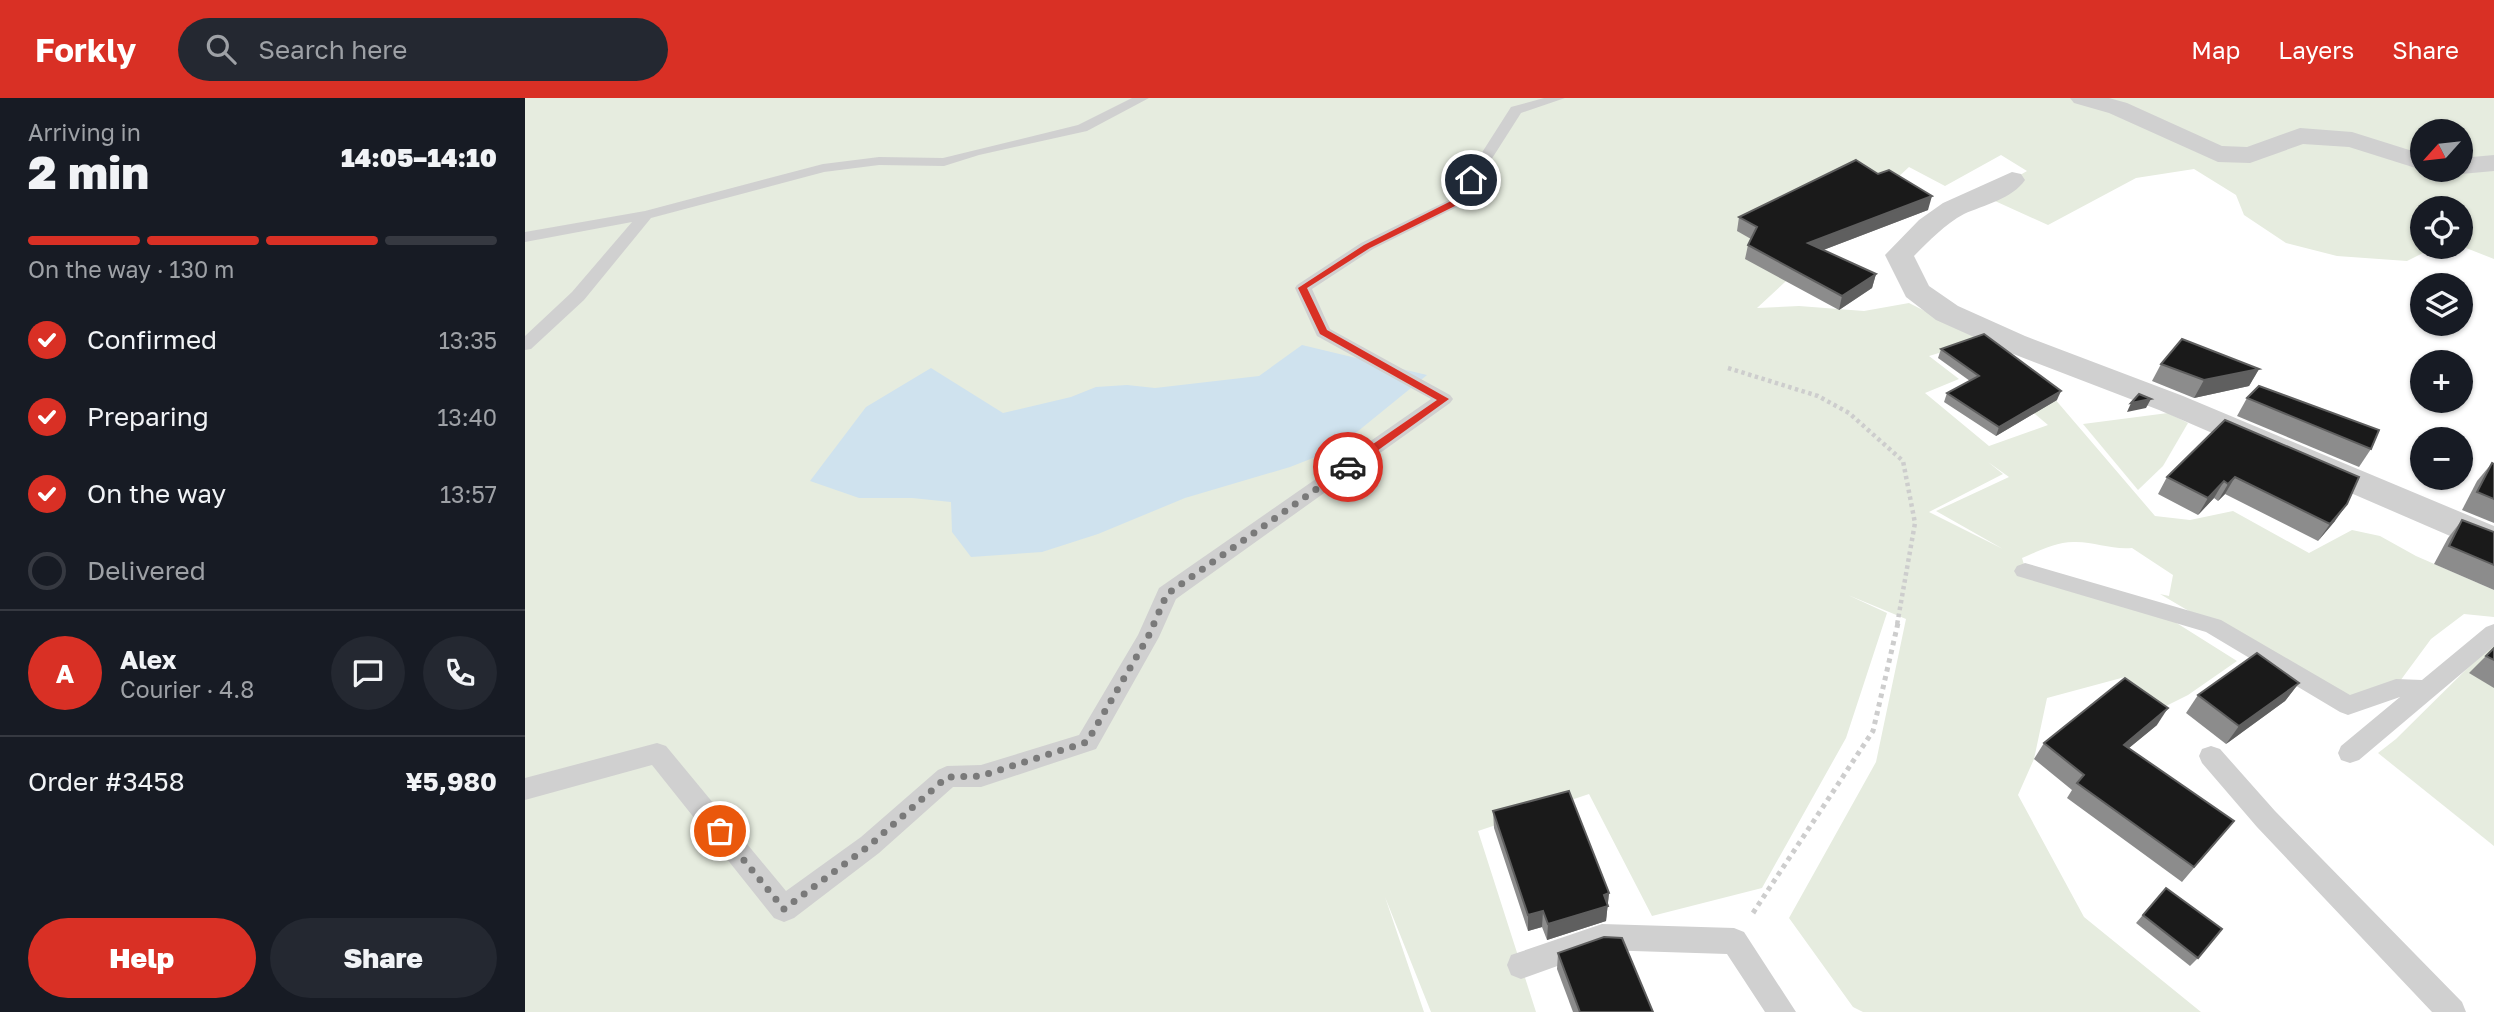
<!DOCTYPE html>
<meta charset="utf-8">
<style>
:root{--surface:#171b24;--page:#242831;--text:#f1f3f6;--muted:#9ea1a6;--line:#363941;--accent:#d93025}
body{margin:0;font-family:"Golos Text",sans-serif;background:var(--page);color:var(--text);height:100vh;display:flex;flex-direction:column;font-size:26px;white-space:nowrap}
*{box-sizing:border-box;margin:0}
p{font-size:23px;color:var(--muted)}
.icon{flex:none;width:38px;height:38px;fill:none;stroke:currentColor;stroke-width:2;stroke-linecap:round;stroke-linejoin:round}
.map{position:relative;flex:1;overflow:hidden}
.panel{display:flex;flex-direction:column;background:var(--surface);width:525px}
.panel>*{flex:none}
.needle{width:46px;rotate:243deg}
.controls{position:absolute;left:1885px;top:21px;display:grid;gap:14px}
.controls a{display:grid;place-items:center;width:63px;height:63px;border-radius:50%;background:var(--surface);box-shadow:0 2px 5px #0004;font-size:35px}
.pin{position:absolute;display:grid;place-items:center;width:60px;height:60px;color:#fff;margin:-30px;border:4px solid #fff;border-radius:50%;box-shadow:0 2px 7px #0007}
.courier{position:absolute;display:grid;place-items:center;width:70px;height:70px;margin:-35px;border:5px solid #d93025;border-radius:50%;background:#fff;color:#222;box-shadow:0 2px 9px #0007}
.summary em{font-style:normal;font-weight:800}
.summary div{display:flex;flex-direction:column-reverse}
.summary{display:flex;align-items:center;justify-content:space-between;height:119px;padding:0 28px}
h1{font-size:46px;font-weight:800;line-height:52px}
.bar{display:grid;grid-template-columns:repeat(4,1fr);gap:10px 7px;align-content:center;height:84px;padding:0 28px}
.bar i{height:9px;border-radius:5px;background:var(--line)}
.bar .on{background:var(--accent)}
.bar p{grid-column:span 4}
.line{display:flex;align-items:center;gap:18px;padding:0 28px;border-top:2px solid var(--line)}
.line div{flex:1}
.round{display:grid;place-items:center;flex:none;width:74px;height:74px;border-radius:37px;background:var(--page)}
ol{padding:0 28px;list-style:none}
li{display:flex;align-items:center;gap:21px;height:77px}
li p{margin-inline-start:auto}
li .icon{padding:7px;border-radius:50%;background:var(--accent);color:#fff;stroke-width:4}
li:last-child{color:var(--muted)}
li i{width:38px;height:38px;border:4px solid var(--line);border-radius:50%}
.action{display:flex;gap:14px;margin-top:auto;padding:14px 28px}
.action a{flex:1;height:80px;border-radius:42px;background:var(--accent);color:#fff;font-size:28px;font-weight:800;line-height:80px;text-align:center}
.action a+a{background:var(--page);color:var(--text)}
header{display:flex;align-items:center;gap:42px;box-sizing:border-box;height:98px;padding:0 35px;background:var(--accent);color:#fff}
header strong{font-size:33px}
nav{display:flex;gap:38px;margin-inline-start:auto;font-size:24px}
.search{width:490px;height:63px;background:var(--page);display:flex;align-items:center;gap:18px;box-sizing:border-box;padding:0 24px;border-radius:38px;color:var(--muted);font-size:26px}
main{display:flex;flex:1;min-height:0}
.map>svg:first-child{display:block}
.green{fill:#e6ecdf;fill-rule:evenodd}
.water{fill:#cfe2ee}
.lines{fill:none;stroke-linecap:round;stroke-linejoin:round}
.path-far1{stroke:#cdcdcd;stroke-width:4.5;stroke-dasharray:3.5 3.5;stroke-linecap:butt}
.path{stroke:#cdcdcd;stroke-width:5;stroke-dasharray:4.5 4.5;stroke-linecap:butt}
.service{fill:#d0d0d0;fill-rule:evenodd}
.minor{fill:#d0d0d0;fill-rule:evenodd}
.wall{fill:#8c8c8c}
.shaded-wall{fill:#5f5f5f}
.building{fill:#1a1a1a;stroke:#5f5f5f;stroke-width:2}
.route{fill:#d93025}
.done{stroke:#7a7a7a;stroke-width:7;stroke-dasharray:0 12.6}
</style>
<header>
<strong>Forkly</strong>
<div class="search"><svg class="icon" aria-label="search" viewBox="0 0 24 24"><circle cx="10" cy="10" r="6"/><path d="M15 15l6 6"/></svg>Search here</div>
<nav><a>Map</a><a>Layers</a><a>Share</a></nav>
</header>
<main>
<section class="panel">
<div class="summary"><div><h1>2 min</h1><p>Arriving in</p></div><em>14:05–14:10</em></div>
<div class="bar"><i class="on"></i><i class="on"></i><i class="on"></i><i></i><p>On the way · 130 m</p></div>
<ol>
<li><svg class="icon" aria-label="check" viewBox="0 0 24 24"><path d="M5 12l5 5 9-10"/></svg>Confirmed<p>13:35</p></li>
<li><svg class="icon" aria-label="check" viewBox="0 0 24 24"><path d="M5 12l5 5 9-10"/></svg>Preparing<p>13:40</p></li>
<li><svg class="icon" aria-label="check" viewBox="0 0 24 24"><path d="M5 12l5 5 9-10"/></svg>On the way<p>13:57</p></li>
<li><i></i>Delivered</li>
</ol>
<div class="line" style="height:126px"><b class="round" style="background:var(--accent);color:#fff">A</b><div><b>Alex</b><p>Courier · 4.8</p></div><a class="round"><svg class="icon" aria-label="chat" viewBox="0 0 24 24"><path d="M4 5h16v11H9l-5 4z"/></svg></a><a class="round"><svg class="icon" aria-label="phone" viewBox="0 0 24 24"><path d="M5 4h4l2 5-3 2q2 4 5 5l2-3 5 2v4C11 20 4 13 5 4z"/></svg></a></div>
<div class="line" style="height:91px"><div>Order #3458</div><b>¥5,980</b></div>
<div class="action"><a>Help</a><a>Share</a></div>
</section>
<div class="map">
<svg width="1969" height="914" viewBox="0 0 1969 914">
<rect width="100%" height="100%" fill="#fff"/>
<g class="green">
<path d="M0,0H1969V161L1936,148V110H1897V149H1910L1882,163L1812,158L1761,145L1719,117L1711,97L1669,71L1611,80L1523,127L1459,98L1502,73L1476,57L1420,88L1384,69L1232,210L1274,208L1339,213L1384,205L1457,242L1404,258L1434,281L1400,295L1464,348L1523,327L1483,293L1517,286L1630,418L1665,422L1708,413L1784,455L1827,432L1855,438L1891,458L1969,492V519L1939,516L1906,541L1864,598L1823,607L1635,496L1644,498L1648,477L1607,450C1588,452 1570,444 1551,444C1532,443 1514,453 1497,460L1501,473L1650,524L1712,563L1663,597L1639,609L1600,579L1522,600L1509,661L1493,697L1559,819L1676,914H1338L1328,909L1264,820L1351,664L1381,521L1323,497L1362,515L1321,640L1237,790L1127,818L1064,696L953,733L1011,914H906L860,799L899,914H0ZM1897,33H1936V72H1897ZM1463,364L1484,379L1411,413L1478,451L1404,414L1478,376Z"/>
<polygon points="1643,315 1663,325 1638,368 1613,392 1558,326"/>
<polygon points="1969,544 1969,748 1853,655 1871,641"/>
</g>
<polygon class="water" points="777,247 902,277 811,351 765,369 660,400 573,436 517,454 446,459 427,434 426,404 387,400 334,400 285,383 341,309 406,270 478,315 546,299 571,289 602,287 630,290 734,278"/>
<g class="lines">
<polyline class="path-far1" points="1203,270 1293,298 1324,315 1378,363 1390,425 1372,527"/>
<polyline class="path" points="1228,815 1348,633 1373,525"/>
<g class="service">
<polygon points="607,0 624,0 562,33 454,57 419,68 354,67 299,74 126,120 59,202 6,251 0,252 0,238 47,194 107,124 0,144 0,134 120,113 298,66 354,59 418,60 553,27"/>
<polygon points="1019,0 1040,0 996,15 938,106 848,151 787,191 805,231 925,297 928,301 925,305 651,501 634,539 571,651 456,689 428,689 354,755 269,820 259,824 249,820 127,667 0,702 0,680 132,645 141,648 261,793 336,739 413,672 422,668 456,667 554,637 613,537 634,490 906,301 792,238 770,190 772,187 836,145 928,100 986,9"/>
<polygon points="1500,465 1696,522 1825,597 1871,581 1897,582 1961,529 1969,526 1969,548 1834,662 1825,665 1816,662 1813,655 1816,648 1875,599 1823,617 1815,614 1681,534 1492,478 1489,473 1492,468"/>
<polygon points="1686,648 1695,651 1750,713 1937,904 1941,914 1907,914 1732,729 1677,665 1674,658 1677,651"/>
<polygon points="1077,826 1209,830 1219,834 1271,914 1240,914 1202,856 1077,852 996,881 986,877 982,867 986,857"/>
</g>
<g class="minor">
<polygon points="1545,0 1584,0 1602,5 1697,48 1722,49 1775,30 1827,34 1897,56 1897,72 1824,49 1778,46 1725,65 1693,64 1584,15 1549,5"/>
<polygon points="1969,57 1969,73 1936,76 1926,72 1936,72 1936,60"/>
<path d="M1487,74L1496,76L1500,82C1487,101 1459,107 1439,116C1420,126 1404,143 1389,158L1404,188L1433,208L1500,238L1658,298L1969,428V457L1634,312L1478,252L1411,222L1381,199L1360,157L1394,122L1418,105Z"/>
</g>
</g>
<g class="wall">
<polygon points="1403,112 1298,152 1351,176 1347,190 1314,212 1220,161 1223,147 1226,141 1212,133 1214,119"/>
<polygon points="1416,251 1532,302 1471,338 1419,304 1422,295 1445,283 1413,260"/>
<polygon points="1636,266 1734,271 1724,288 1669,300 1627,283"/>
<polygon points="1722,300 1846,351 1834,369 1712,318"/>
<polygon points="1700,322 1810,423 1793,443 1700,396 1693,403 1689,400 1673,417 1633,396 1642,379"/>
<polygon points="1967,365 1969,366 1969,425 1937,412 1952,383"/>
<polygon points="1937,422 1969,434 1969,492 1909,466 1923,440"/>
<polygon points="1969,550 1969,590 1944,575"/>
<polygon points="1774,585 1760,603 1701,646 1661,615 1673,597"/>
<polygon points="1632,627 1604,650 1709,723 1657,784 1542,700 1547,692 1509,661 1519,645"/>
<polygon points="968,713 1084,795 1081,823 1022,842 1017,829 1003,833 969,730"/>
<polygon points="1641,790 1673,860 1665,868 1611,825"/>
<polygon points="1033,855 1128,914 1048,914 1032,871"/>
</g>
<g class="shaded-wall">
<polygon points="1407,98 1403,112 1280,159 1283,145"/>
<polygon points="1351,176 1347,190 1314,212 1317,198"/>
<polygon points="1734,271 1724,288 1669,300 1679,282"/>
<polygon points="1536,293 1532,302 1471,338 1474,329"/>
<polygon points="1626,301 1621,310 1602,314 1606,305"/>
<polygon points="1710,379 1700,396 1693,403 1703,386"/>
<polygon points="1699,383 1689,400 1673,417 1683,400"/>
<polygon points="1822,406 1810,423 1793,443 1805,426"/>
<polygon points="1774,585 1760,603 1701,646 1714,628"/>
<polygon points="1643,610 1632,627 1588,663 1599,647"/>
<polygon points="1084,795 1081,823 1022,842 1023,826 1079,797"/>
<polygon points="1018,813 1017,829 1003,833 1003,817"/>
</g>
<g class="building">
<polygon points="1331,62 1353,76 1364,72 1407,98 1283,145 1351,176 1317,198 1223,147 1232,129 1214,119"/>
<polygon points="1459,236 1536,293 1474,329 1422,295 1454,278 1416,251"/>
<polygon points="1657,241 1734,271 1679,282 1636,266"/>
<polygon points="1734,288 1854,332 1846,351 1722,300"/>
<polygon points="1614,296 1626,301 1606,305"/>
<polygon points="1700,322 1834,379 1822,406 1805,426 1710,379 1703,386 1699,383 1683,400 1642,379"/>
<polygon points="1967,365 1969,366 1969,401 1952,394"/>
<polygon points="1937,422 1969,434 1969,467 1924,448"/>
<polygon points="1969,550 1969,562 1961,558"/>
<polygon points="1732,555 1774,585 1714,628 1673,597"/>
<polygon points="1600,580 1643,610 1599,647 1709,723 1669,769 1552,685 1559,677 1519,645"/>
<polygon points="1044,693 1084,795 1079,797 1083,808 1023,826 1018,813 1003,817 968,713"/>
<polygon points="1641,790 1697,831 1673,860 1618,817"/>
<polygon points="1079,839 1097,840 1128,914 1055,914 1033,855"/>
</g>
<polygon class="route" points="946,80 950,82 936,105 845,150 782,190 802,232 924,301 827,371 819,371 819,366 912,302 795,236 773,190 839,147 930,101"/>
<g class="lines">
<polyline class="done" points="195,733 259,811 345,747 422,679 456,678 562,644 623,539 642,496 823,369"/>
</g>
</svg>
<div class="controls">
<a><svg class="needle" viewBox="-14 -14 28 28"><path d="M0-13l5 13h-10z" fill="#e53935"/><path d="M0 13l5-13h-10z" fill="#9ea1a6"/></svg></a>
<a><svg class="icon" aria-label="locate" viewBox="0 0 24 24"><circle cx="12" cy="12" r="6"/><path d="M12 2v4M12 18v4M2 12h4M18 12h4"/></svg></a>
<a><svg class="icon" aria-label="layers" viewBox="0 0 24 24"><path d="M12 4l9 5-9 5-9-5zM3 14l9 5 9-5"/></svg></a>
<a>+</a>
<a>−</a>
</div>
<div class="pin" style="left:195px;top:733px;background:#ea580c"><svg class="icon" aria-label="bag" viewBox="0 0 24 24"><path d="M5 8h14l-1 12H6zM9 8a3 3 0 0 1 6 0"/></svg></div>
<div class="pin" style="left:946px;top:82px;background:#1f2937"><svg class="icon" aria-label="home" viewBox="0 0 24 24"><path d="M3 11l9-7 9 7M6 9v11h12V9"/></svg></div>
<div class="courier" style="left:823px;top:369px"><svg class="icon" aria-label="car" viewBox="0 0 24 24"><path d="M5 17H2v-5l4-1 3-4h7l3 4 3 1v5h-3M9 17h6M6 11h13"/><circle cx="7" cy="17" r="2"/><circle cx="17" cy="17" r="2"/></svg></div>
</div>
</main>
